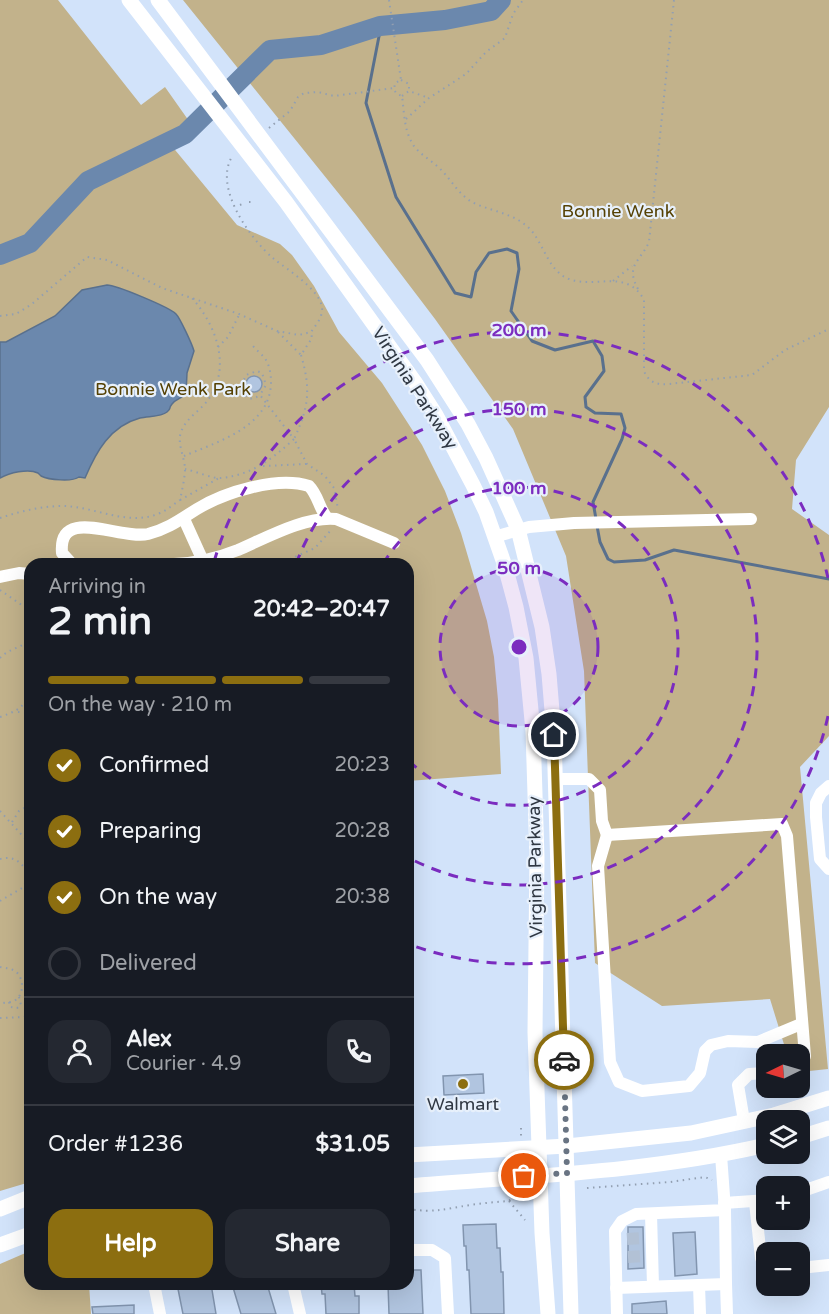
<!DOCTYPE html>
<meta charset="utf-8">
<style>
:root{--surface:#171b24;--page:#242831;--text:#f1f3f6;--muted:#9ea1a6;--line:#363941;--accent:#8c6e10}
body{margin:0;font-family:"Varela Round",sans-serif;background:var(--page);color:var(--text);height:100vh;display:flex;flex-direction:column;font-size:22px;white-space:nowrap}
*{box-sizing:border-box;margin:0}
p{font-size:20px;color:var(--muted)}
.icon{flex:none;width:33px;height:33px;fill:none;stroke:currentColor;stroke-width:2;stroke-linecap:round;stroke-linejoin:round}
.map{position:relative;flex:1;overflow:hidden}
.drawer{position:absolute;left:24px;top:558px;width:390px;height:732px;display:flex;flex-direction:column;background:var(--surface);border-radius:18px;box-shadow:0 6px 24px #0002}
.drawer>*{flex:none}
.needle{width:39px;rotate:265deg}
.controls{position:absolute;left:756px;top:1044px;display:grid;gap:12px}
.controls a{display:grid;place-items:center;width:54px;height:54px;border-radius:12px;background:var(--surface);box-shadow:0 6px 24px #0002;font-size:30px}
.pin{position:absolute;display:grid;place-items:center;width:51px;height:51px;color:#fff;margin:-26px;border:3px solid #fff;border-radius:50%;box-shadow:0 2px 6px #0007}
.courier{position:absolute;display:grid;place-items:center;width:60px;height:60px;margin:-30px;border:4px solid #8c6e10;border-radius:50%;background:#fff;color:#222;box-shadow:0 2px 8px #0007}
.overview em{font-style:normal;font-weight:800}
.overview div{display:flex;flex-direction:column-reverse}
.overview{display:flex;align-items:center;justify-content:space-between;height:102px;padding:0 24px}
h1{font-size:39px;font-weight:800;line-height:45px}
.bar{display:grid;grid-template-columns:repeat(4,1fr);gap:9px 6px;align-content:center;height:72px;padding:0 24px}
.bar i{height:8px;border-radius:4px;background:var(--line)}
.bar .on{background:var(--accent)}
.bar p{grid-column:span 4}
.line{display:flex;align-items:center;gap:15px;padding:0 24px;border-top:2px solid var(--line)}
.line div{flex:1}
.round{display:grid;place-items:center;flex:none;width:63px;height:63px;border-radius:18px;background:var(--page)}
ol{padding:0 24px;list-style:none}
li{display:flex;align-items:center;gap:18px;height:66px}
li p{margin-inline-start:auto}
li .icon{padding:6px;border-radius:50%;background:var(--accent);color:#fff;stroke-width:4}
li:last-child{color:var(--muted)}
li i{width:33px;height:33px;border:3px solid var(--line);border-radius:50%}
.button{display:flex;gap:12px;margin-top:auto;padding:12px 24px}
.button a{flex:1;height:69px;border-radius:18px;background:var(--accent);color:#fff;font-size:24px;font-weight:800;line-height:69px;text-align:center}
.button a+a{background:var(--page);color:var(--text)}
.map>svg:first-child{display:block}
.green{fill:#c2b28b}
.water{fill:#6b88ad;stroke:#59708d;stroke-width:1.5}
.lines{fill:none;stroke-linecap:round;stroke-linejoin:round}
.stream{stroke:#59708d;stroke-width:3}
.river{stroke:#6b88ad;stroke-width:20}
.building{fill:#b1c5e0;stroke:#8295af;stroke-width:1.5}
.minor-tunnel{stroke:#b2c1d5;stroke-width:12;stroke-dasharray:12 6;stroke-linecap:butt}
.path{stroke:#929fb1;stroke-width:2;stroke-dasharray:1.5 4.5;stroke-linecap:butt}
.minor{stroke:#fff;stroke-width:12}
.major{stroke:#fff;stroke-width:15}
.done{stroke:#697483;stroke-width:6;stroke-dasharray:0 10.8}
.route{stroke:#8c6e10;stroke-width:8}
.ring{fill:none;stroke:#7b2cbf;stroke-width:3;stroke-dasharray:10 8}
.poi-dot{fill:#8c6e10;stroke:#e7f0fb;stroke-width:2}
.labels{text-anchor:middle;stroke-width:4.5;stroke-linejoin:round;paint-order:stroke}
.park-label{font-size:18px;fill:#554104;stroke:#e7f0fb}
.street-label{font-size:18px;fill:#303843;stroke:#e7f0fb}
.poi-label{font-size:18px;fill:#303843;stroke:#e7f0fb}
.centre{fill:#7b2cbf;stroke:#e7f0fb;stroke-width:3}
.ring-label{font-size:18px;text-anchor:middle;font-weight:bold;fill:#7b2cbf;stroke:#e7f0fb;stroke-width:4.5;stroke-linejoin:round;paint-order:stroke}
</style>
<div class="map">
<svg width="829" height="1314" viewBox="0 0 829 1314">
<rect width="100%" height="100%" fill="#d2e3fa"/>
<g class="green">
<polygon points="0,0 58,0 141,105 165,87 196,131 171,145 237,225 280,244 292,255 314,286 339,332 382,383 422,445 445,491 461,533 487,621 494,657 498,700 501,774 408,781 408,564 30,564 30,1182 0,1191"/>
<polygon points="183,0 829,0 829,407 796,460 792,509 829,535 829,736 800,767 828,1069 800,1072 800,1054 787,1054 770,999 662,1006 595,963 584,671 566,556 513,429 435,319 356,215"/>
<polygon points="30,1251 30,1284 89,1284 91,1314 0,1314 0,1264"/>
</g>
<path class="water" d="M107,285C116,285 169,307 176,314C180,318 192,344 194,351L187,373L186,394C182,398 176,399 172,404C168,409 172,408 167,412C161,417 148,416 140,418C110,426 96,452 85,478L79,477C72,482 49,480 41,476C40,475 39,474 38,473C28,468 9,473 0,478V342H6L55,316L82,290Z"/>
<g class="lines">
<g class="stream">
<polyline points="381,26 366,103 396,197 455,293 471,297 476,272 489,253 507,249 517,253 519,269 511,311 532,341 555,350 593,341 602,356 604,371 585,397 586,407 595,413 621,414 625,428 622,439 593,502 596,519"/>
<polyline points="597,526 600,542 608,559 614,562 645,560 674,550 829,579"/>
</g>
<polyline class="river" points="0,255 30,243 88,181 185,134 270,50 321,45 380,26 445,20 491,11 501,0"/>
</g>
<g class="building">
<circle cx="254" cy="384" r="8"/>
<polygon points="483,1074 484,1093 444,1095 443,1076"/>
<polygon points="496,1224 497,1248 500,1248 501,1272 503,1272 504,1314 471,1314 469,1270 467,1270 466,1246 464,1246 463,1225"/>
<polygon points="628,1227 643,1227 644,1268 628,1269"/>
<polygon points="695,1232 697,1274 675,1276 673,1233"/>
<polygon points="408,1270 421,1270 423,1314 389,1314 388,1284 408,1284"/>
<polygon points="177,1284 211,1284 216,1314 183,1314"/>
<polygon points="232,1284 267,1284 276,1314 241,1314"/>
<polygon points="321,1284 354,1284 355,1296 359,1296 359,1314 326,1314 325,1294 322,1294"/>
<polygon points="666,1301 667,1314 632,1314 632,1304"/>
<polygon points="134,1305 134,1314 93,1314 92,1307"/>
</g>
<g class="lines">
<g class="minor-tunnel">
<polyline points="627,1239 644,1238"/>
<polyline points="628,1257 645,1256"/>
</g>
<g class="path">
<path d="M389,0L401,80L395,83L394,90L397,94L402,96C404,110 404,128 411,141C416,152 428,158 437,166C452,179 458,196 476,204C495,212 515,214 530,229C544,244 548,271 569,279C595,289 627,268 644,300V371C649,383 657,385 669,384L752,375L785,350L829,329"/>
<polyline points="401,80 409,84 409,91"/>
<polyline points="402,96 409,91 429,98"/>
<polyline points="406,119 429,98 466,74 486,52 505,38 513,14 523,0"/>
<polyline points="269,128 290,111 298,97 304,93 318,92 334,96 394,88"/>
<polyline points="249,202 254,202"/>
<polyline points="240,205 245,203"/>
<polyline points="613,281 632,266"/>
<path d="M638,289C625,265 640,262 649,242L674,0"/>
<path d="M0,316L16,314L32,304L87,257L107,260L162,288L239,314L277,331L299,335L311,332C316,325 323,317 322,307C319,289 288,270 274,259C250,239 212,186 233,155"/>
<polyline points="278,332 301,355 312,338 311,332"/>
<polyline points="218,347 228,337 239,315"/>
<path d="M301,355C311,389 309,407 294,439L307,464L325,476L334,488L338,509"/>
<path d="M184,456C217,442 270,427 271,383C271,375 270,367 266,360C263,355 257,351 253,346"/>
<polyline points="263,466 307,464"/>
<path d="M185,469C195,471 213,479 221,478C252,475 272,459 294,439L260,395C244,406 239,388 246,375L257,371L262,373L266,385L260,395"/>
<polyline points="180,500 219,478"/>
<path d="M0,518C21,511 42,506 64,506C96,507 129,527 160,513C167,510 174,504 180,500C182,490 185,478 185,468C184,456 177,443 181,432C186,418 200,411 208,400C232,367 216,325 192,298"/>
<polyline points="287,564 288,560 315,548 332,529"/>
<polyline points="0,590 26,608 30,620"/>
<path d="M0,658C8,649 21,648 30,640"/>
<polyline points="18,712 30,713"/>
<path d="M0,717C27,708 29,701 30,674"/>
<polyline points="0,811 30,844"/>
<polyline points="12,822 19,811 30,805"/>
<path d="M0,859C15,855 21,863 30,874"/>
<polyline points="0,901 22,888 30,876"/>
<path d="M0,967C5,968 10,968 15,971C24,977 25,995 14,1001C10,1003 5,1002 0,1004"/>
<polyline points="9,1002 10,1007 17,1008 21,1005 19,997"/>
<polyline points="0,1018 24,1017 30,1014"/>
<polyline points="521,1128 521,1136"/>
<polyline points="587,1188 670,1182 705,1177 712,1180"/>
<polyline points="509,1201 525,1220"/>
<path d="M408,1209C436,1213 444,1209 470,1205C483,1203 496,1202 509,1201L513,1197L521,1196L525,1190"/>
</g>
<g class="minor">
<polyline points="184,519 203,561"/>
<polyline points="494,537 529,527 574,523 751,519"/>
<path d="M72,564L62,553C58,505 120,540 148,534C168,529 181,519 197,509C225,492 277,476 309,486C318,495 319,508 327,518"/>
<polyline points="101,564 115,564"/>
<path d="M174,564C196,563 218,558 238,550C266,538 305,516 336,519L394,543"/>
<polyline points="0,577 19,573 30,574"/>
<polyline points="555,779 589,779 600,790 602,821 607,835 782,824 787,836 805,1056 800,1066"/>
<polyline points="829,786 821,793 816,803 816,817 820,859 829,869"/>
<polyline points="607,835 598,866 610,1062 619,1082 642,1091 689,1086 700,1073 705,1051 711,1045 728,1041 758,1042 801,1024"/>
<polyline points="744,1121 738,1085 749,1074 766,1073"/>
<polyline points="800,1192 829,1182"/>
<polyline points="755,1202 761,1258 766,1268"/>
<polyline points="724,1203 766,1200"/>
<polyline points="651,1214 653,1286"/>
<polyline points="408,1250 432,1250 445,1258 448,1314"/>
<polyline points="800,1268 829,1265"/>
<polyline points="154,1284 160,1314"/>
<polyline points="293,1284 300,1314"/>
<polyline points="726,1284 727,1314"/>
<polyline points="699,1285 700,1314"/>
<polyline points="616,1288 726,1284 725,1210"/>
<polyline points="617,1314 615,1231 622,1221 636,1214 725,1210 721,1155"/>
</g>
<g class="major">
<polyline points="129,0 286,202 415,382 436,415 473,485 486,512 505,566 516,607 526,658 533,731 537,857 535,1032 542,1233 548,1314"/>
<polyline points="158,0 427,360 468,424 486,458 518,529 542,627 549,674 554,735 571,1314"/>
<polyline points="800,1137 829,1128"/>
<polyline points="408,1155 567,1146 691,1133 774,1115 829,1098"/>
<path d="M408,1186C528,1176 649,1172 766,1145"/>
<polyline points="0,1209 30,1197"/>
<polyline points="0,1245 30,1234"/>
</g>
</g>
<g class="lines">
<polyline class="done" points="524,1176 567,1173 564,1060"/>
<polyline class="route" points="554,735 564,1060"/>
</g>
<circle cx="519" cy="647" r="79" fill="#7b2cbf" fill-opacity=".12"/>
<g class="ring">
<circle cx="519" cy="647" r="79"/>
<path d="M383 564A159 159 0 1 1 409 761"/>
<path d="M296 564A238 238 0 1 1 409 858"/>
<path d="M828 716A317 317 0 0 1 411 945M214 562A317 317 0 0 1 828 578"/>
</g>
<circle class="poi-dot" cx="463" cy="1084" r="6"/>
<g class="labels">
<g class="park-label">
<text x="618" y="217">Bonnie Wenk</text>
<text x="173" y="395">Bonnie Wenk Park</text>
</g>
<g class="street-label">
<text transform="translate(415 388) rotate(57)" y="6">Virginia Parkway</text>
<text transform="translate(535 867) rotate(-91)" y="6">Virginia Parkway</text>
</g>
<g class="poi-label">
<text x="463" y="1110">Walmart</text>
</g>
</g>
<circle cx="519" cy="647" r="9" class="centre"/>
<g class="ring-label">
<text x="519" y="336">200 m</text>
<text x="519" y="415">150 m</text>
<text x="519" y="494">100 m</text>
<text x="519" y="574">50 m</text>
</g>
</svg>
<div class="controls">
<a><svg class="needle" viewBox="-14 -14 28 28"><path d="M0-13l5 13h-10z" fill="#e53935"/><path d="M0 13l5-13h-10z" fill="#9ea1a6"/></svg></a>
<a><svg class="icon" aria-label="layers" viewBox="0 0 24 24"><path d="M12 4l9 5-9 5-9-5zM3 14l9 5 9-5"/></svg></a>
<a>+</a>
<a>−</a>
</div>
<div class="pin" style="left:524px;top:1176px;background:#ea580c"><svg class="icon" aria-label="bag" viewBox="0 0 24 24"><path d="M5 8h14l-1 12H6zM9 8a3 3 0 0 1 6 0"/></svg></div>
<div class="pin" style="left:554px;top:735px;background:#1f2937"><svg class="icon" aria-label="home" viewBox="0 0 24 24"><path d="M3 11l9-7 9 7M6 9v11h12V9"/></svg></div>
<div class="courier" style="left:564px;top:1060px"><svg class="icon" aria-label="car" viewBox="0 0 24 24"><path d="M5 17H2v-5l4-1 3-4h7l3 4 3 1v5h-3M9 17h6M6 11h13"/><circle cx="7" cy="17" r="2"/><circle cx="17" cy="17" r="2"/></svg></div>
<section class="drawer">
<div class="overview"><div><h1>2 min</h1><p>Arriving in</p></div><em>20:42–20:47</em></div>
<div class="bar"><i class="on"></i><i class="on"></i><i class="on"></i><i></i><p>On the way · 210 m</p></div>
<ol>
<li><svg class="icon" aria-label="check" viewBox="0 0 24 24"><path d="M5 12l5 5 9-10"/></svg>Confirmed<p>20:23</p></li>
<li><svg class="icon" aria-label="check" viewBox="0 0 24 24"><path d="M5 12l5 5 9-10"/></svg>Preparing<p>20:28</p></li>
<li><svg class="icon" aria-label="check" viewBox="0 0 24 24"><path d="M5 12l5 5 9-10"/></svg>On the way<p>20:38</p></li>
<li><i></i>Delivered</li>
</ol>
<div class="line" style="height:108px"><a class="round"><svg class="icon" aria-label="person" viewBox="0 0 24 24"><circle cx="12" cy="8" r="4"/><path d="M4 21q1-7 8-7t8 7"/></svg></a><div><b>Alex</b><p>Courier · 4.9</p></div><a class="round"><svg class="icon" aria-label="phone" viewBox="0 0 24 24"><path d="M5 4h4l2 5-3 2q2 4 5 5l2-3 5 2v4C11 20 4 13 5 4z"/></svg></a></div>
<div class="line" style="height:78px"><div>Order #1236</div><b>$31.05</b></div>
<div class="button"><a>Help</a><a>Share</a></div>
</section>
</div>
